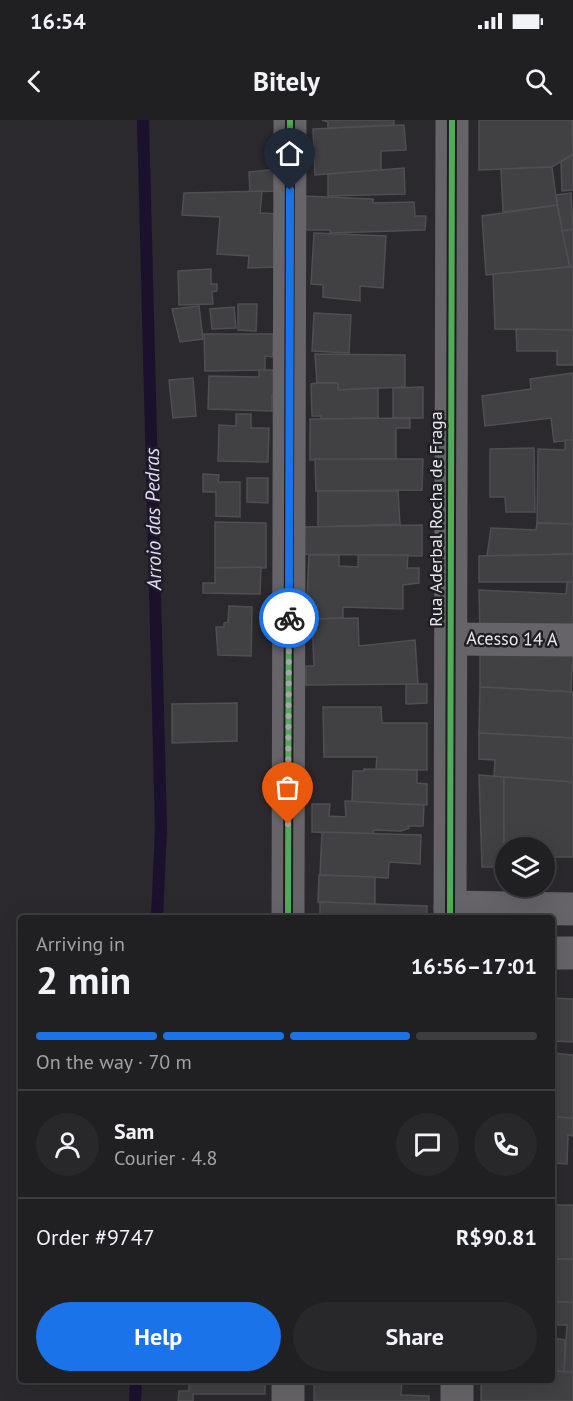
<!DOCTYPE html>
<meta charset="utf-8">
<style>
:root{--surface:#201f22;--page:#28272a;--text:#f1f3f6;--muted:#a2a2a5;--line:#3d3d40;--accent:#1a73e8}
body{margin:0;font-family:"PT Sans",sans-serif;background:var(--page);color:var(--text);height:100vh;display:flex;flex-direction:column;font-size:22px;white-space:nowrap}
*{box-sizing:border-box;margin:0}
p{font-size:20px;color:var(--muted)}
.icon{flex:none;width:33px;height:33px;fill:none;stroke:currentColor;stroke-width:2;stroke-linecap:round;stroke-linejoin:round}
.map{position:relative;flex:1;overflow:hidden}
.side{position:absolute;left:18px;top:795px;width:537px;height:468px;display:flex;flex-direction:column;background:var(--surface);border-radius:6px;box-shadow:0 6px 24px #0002,0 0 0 2px var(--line)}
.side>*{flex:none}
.fabs{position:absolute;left:495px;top:717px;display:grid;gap:12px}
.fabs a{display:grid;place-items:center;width:60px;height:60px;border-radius:50%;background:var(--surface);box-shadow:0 6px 24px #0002,0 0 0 2px var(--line);font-size:30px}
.pin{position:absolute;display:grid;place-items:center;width:51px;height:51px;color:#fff;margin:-62px -26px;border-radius:50% 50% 50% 0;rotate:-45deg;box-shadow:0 0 6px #0007}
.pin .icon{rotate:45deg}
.courier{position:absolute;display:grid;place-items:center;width:60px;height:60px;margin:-30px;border:4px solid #1a73e8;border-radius:50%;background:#fff;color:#222;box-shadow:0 2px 8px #0007}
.overview em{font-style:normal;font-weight:800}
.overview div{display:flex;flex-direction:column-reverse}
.overview{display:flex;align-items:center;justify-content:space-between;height:102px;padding:0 18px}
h1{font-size:39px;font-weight:800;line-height:45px}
.bar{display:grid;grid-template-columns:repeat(4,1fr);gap:9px 6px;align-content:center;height:72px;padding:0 18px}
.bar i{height:8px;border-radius:4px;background:var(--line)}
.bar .active{background:var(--accent)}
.bar p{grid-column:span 4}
.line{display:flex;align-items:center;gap:15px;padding:0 18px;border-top:2px solid var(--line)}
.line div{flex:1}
.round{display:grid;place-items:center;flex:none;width:63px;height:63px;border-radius:32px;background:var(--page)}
.action{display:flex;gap:12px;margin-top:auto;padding:12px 18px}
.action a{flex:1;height:69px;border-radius:36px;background:var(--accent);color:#fff;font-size:24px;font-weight:800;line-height:69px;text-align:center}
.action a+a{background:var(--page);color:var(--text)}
.status{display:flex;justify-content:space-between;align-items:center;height:42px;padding:0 30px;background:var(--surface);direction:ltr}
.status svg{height:16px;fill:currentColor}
header{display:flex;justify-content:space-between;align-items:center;height:78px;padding:0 18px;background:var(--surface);font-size:27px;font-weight:800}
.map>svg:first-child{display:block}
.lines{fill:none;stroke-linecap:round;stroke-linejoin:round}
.stream{stroke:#1c112c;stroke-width:12}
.building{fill:#414043;stroke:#4f4e52;stroke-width:1.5}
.minor{stroke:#666468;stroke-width:33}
.cycleway-casing{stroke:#201e25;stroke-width:10}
.cycleway{stroke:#51ab58;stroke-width:6}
.done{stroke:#a6a5aa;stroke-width:6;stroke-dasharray:0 10.8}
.route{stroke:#1a73e8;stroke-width:8}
.labels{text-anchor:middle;stroke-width:5;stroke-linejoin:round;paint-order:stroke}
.street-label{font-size:18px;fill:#e9e8ed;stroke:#201e25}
.water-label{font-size:20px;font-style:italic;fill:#e3d8fd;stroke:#201e25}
</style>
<div class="status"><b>16:54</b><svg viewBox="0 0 49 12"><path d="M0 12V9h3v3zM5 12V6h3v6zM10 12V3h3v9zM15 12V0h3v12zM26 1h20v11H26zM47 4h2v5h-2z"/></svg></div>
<header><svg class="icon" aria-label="back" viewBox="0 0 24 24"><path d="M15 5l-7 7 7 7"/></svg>Bitely<svg class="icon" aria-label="search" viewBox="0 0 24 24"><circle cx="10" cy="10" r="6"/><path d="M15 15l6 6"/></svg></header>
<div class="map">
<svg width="573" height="1281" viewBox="0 0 573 1281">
<rect width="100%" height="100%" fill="#2b292d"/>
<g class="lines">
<g class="stream">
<polyline points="143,0 161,708 157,798"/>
<polyline points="135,1281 136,1260"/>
</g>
</g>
<g class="building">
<polygon points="322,0 394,0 394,5 328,8 328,2"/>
<polygon points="479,0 572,0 573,34 552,47 479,50"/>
<polygon points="572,0 573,0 573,70 562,71 561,42 573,34"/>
<polygon points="404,5 406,30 381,31 381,50 315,55 313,9"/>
<polygon points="552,47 557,85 503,92 501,49"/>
<polygon points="404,48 405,74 328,76 328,54"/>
<polygon points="278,49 279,71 250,72 249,52"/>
<polygon points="262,71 260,93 280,94 279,147 248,148 249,136 217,134 220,97 182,95 184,73"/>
<polygon points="571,73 573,109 562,111 556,75"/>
<polygon points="304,76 373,79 373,83 414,82 415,96 426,96 425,110 330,113 330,110 304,110"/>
<polygon points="557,85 570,147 486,155 482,96"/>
<polygon points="573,109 573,147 570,147 562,111"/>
<polygon points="314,113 386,116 383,168 360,166 360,181 323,177 323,165 311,164"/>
<polygon points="570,147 573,147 573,210 495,209 493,154"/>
<polygon points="211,149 211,164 217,164 217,171 212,172 213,184 179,185 178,151"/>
<polygon points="238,184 257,184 256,211 238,210"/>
<polygon points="199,186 203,219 180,222 172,189"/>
<polygon points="234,187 236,208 212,209 210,189"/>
<polygon points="314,193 351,195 349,233 312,231"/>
<polygon points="516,209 573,210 573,245 557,245 557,231 517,231"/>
<polygon points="204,214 273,214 273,237 265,236 265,250 205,251"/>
<polygon points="315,234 405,235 405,267 338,270 338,263 317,263"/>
<polygon points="259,250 274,250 278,275 272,275 272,291 208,289 209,256 259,257"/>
<polygon points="573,253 573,320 554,322 551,298 485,306 482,276 531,269 530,259"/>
<polygon points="193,258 196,296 173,298 169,260"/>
<polygon points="317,263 338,263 338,270 378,268 378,298 321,299 321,296 312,296 311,264"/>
<polygon points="423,267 423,298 393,298 393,268"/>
<polygon points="236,294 251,294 251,308 269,308 268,342 218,341 219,305 236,306"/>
<polygon points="410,298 410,308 396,308 396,339 310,340 310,299"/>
<polygon points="565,320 573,320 573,404 537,403 538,329 565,330"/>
<polygon points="534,328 535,392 506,392 505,377 490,377 490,329"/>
<polygon points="315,339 423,339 422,370 316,371"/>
<polygon points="203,354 219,355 218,362 240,362 240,397 216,396 216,372 203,372"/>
<polygon points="247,358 268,358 268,383 247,382"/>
<polygon points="318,371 398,371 400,404 318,407"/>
<polygon points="215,402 266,403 266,448 215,448"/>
<polygon points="537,403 573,404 573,434 487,436 491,408 536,410"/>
<polygon points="422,405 422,436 299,434 299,407"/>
<polygon points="573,434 573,462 479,462 479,436"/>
<polygon points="309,435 339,435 339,446 358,447 358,435 408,435 407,448 419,448 419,463 403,465 403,489 343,487 343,498 306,499"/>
<polygon points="261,447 260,474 203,473 203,463 215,463 215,448"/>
<polygon points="567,462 573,462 573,515 480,513 479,470 566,474"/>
<polygon points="229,486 252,487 251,536 218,535 216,507 224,507 224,503 228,502"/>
<polygon points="358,498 359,526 415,520 418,564 306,565 306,546 314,546 312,499"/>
<polygon points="480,523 573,533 571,572 480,567"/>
<polygon points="406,564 427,564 427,583 406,584"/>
<polygon points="480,567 573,572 573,618 479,613"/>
<polygon points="237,583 237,621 172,623 172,584"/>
<polygon points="323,587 381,587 382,603 427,603 427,650 376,649 377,637 324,637"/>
<polygon points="479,613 573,618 573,662 494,657 495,640 479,639"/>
<polygon points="364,649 417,650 417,663 427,664 427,685 352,682 353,651 364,651"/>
<polygon points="479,655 504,657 504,747 482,747"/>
<polygon points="504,657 573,662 573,737 544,737 544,728 506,728 504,747"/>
<polygon points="345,681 424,685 423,706 408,706 409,708 401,711 373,710 373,714 312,712 312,684 330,684 329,696 346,697"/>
<polygon points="322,712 421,715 420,744 389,742 388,758 320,755"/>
<polygon points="319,755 375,757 375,784 318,782"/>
<polygon points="320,782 427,786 427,798 320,798"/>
<polygon points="552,878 573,879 573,922 552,921"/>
<polygon points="552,933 573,935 573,998 552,997"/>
<polygon points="552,997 573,998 573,1016 568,1015 567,1044 552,1043"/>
<rect x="552" y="1085" width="21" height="54"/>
<rect x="552" y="1139" width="21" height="43"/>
<polygon points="552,1182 573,1182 573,1252 564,1252 567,1205 552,1205"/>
<polygon points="552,1218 565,1220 564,1252 552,1251"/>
<polygon points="552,1251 573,1252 573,1281 481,1281 481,1260 552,1260"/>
<polygon points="189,1260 265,1260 265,1274 193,1274 193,1281 178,1281 179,1271 189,1271"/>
<polygon points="346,1260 402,1260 401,1275 429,1276 429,1281 314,1281 314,1261"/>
</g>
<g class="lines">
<g class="minor">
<polyline points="451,519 573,520"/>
<polyline points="450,787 573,789"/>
<polyline points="288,798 290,0"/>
<polyline points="450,798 452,0"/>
<polyline points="552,833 573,833"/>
<polyline points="288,1260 288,1281"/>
<polyline points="457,1260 457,1281"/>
</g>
<defs>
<g id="cycleway">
<polyline points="288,798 290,0"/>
<polyline points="450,798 452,0"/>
</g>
</defs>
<use href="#cycleway" class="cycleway-casing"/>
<use href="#cycleway" class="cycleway"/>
</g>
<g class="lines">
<polyline class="done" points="288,704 289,498"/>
<polyline class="route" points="289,498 290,70"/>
</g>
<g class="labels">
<g class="street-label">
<text transform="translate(436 399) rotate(-90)" y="6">Rua Aderbal Rocha de Fraga</text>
<text transform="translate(512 519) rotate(1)" y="6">Acesso 14 A</text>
</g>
<g class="water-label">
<text transform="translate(153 399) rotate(-91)" y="7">Arroio das Pedras</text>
</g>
</g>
</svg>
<div class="fabs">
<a><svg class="icon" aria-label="layers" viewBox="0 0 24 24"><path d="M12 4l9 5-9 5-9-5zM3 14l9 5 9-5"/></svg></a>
</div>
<div class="pin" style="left:288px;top:704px;background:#ea580c"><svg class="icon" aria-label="bag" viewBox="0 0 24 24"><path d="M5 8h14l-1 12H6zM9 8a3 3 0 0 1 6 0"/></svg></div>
<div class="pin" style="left:290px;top:70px;background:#1f2937"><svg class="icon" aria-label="home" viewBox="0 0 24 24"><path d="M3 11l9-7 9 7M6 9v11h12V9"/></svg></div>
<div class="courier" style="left:289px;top:498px"><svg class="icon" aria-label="bike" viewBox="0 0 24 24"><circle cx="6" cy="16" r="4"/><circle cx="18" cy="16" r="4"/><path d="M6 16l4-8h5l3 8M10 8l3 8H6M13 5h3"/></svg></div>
<section class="side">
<div class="overview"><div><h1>2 min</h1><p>Arriving in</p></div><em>16:56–17:01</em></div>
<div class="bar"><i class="active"></i><i class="active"></i><i class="active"></i><i></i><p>On the way · 70 m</p></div>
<div class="line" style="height:108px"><a class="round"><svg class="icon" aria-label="person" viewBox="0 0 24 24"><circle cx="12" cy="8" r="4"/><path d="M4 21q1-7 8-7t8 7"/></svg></a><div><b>Sam</b><p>Courier · 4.8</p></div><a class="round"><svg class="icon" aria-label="chat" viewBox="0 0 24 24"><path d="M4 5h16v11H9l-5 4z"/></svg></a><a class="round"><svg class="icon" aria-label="phone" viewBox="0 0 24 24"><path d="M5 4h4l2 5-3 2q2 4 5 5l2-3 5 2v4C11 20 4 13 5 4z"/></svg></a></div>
<div class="line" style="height:78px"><div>Order #9747</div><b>R$90.81</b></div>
<div class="action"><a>Help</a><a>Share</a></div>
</section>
</div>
